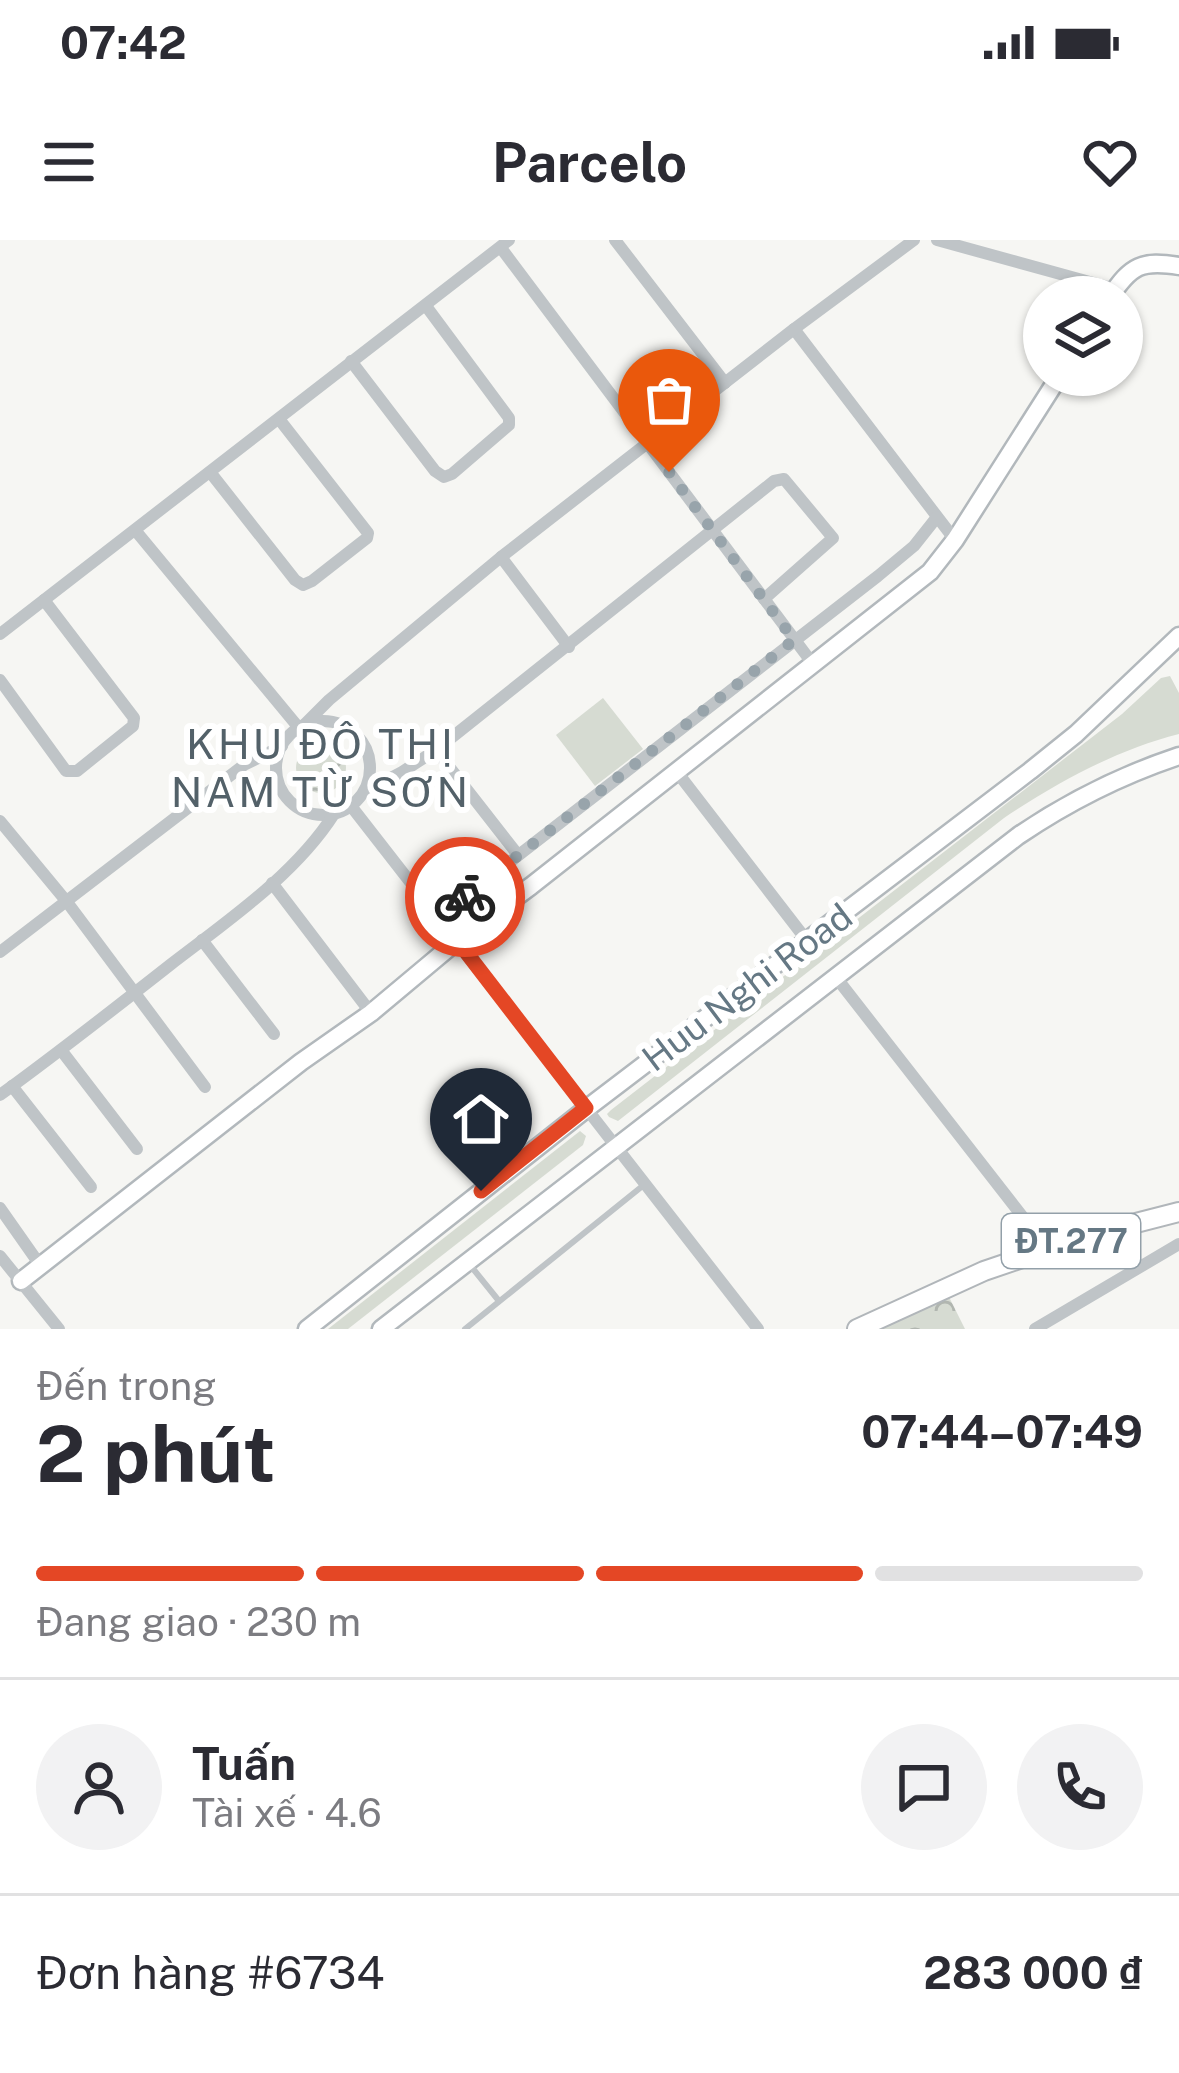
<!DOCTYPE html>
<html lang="vi">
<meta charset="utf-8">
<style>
:root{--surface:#fff;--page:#f2f2f3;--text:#2b2b33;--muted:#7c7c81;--line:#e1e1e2;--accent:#e44725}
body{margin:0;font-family:"Public Sans",sans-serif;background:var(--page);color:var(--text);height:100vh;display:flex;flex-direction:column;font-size:45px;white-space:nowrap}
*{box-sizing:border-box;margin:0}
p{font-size:39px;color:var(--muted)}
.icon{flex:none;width:66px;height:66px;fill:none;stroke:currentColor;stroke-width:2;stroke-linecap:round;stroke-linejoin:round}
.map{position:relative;height:1089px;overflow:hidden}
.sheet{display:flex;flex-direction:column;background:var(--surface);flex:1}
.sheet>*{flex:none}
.controls{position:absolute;left:1023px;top:36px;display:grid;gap:24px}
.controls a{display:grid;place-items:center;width:120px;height:120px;border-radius:50%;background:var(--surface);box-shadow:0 3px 9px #0004;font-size:60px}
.pin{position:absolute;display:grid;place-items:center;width:102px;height:102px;color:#fff;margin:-123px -51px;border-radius:50% 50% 50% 0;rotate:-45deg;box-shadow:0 0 12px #0007}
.pin .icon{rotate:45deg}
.courier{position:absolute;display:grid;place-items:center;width:120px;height:120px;margin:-60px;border:9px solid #e44725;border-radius:50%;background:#fff;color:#222;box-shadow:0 3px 15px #0007}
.head em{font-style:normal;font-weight:700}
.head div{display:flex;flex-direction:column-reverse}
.head{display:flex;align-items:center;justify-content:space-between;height:204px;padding:0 36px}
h1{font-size:78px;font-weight:700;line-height:90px}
.bar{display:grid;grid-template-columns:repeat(4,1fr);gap:18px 12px;align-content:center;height:144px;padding:0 36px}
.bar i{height:15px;border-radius:9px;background:var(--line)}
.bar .current{background:var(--accent)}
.bar p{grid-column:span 4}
.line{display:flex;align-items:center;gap:30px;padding:0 36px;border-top:3px solid var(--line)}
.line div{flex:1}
.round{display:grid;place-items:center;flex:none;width:126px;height:126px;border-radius:63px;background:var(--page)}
.status{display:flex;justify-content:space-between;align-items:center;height:84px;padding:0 60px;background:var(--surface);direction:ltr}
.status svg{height:33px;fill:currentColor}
header{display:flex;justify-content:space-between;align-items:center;height:156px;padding:0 36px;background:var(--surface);font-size:54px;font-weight:700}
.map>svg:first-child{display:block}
.grass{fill:#d6dbd2}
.forest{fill:url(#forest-crowns)}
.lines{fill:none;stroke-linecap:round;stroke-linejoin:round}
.secondary-casing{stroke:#b2b8bc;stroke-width:21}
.primary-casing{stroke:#b1b6ba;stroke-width:22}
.lane{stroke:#bfc4c7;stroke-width:6}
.street{stroke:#bfc4c7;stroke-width:12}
.secondary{stroke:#fff;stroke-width:16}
.primary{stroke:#fff;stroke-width:18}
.done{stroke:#98a4ab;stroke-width:12;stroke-dasharray:0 21.6}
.route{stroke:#e44725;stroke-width:15}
.labels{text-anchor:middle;stroke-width:12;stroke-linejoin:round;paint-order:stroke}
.shield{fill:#fff;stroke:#93a0a9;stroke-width:3}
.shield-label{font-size:33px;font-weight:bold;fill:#657884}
.street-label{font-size:36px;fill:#657884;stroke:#fff}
.quarter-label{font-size:42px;letter-spacing:3px;fill:#536169;stroke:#fff}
</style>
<div class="status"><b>07:42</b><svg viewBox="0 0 49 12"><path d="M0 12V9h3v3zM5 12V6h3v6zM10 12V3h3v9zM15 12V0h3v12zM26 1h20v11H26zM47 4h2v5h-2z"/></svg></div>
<header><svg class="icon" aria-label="menu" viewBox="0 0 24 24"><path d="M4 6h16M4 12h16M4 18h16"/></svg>Parcelo<svg class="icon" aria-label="heart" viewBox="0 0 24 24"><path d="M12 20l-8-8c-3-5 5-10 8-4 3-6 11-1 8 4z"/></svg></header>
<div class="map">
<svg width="1179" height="1089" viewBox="0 0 1179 1089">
<defs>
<pattern id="forest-crowns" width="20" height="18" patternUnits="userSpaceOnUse" patternTransform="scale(3)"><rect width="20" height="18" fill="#d6dbd2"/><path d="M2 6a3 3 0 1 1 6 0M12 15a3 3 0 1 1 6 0" fill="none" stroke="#b1b6b0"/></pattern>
</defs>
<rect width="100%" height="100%" fill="#f6f6f3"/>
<g class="grass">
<path d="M1170,436L1179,453V494C1116,510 1058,542 1004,578L618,881L609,877L607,874L611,870L1122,474L1161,438Z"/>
<polygon points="603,458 643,509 595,546 556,495"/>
<polygon points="580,891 586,896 583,905 348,1089 328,1089"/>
</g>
<g class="forest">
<circle cx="321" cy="528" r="25"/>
<polygon points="949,1057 965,1089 878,1089"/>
</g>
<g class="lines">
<defs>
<g id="secondary">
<path d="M1110,57C1131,25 1142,20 1179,26"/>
<polyline points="21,1041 301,822 371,773 457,701 531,646 930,332 955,300 1060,135"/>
<polyline points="307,1089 586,869 1030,531 1076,494 1179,396"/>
<path d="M381,1089L1018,596C1068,562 1122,535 1179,516"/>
</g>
<polyline id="primary" points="857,1089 984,1031 1093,994 1179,972"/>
</defs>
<use href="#secondary" class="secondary-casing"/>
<use href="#primary" class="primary-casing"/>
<g class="lane">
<polyline points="470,1025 499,1061"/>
<polyline points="465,1089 645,944"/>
</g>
<g class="street">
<polyline points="615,0 725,143"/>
<polyline points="937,0 1115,49"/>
<polyline points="501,8 813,424"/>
<polyline points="794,89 955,300"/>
<polyline points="351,121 435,231 444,237 452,234 509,185 509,178 426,66"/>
<polyline points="210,232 295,340 303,345 312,341 367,298 368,293 279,179"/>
<polyline points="135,290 299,488"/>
<polyline points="501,317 569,407"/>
<polyline points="0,394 509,0"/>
<polyline points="0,440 66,531 77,531 133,486 134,478 44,360"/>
<circle cx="323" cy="528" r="47"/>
<polyline points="304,485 329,460 501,317 794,89 914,0"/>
<polyline points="436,510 518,615"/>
<polyline points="677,532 808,702"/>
<polyline points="364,552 402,532 436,510 774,241 784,239 833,298 764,359"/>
<polyline points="351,566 758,1089"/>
<polyline points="0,581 67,662 205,847"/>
<polyline points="272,643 371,773"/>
<polyline points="439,677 878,336 914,306 937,277"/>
<polyline points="202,700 274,794"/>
<polyline points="0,712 244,525 282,506"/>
<polyline points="835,736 1047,1008"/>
<polyline points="61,810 137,909"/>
<polyline points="12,846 91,947"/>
<path d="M0,855C58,813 114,769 170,725C227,681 295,635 334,574"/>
<polyline points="0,968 40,1025"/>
<polyline points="0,1016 59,1089"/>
<polyline points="1035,1089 1179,1004"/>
</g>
<use href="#secondary" class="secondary"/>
<use href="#primary" class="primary"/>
</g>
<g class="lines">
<polyline class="done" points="465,657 794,400 669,232"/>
<polyline class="route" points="465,657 439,677 586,868 481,951"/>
</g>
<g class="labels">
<rect class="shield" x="1002" y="974" width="138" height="54" rx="9"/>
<g class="shield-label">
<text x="1071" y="1013">ĐT.277</text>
</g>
<g class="street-label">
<text transform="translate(747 747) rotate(-37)" y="13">Huu Nghi Road</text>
</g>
<g class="quarter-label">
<text x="321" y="519">KHU ĐÔ THỊ<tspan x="321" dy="48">NAM TỪ SƠN</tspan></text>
</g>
</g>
</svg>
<div class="controls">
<a><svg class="icon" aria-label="layers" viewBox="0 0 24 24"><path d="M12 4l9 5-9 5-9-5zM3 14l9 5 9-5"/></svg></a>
</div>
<div class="pin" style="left:669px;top:232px;background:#ea580c"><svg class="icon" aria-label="bag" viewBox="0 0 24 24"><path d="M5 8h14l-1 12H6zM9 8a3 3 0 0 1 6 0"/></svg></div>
<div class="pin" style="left:481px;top:951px;background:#1f2937"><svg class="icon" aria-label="home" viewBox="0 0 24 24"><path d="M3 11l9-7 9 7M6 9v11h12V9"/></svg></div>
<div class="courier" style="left:465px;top:657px"><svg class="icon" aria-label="bike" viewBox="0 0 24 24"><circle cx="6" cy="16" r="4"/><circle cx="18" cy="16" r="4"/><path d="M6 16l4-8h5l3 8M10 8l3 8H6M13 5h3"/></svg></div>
</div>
<section class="sheet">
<div class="head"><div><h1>2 phút</h1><p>Đến trong</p></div><em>07:44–07:49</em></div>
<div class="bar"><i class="current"></i><i class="current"></i><i class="current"></i><i></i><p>Đang giao · 230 m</p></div>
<div class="line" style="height:216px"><a class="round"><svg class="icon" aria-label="person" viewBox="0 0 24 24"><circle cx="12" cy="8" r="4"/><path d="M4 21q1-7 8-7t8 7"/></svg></a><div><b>Tuấn</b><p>Tài xế · 4.6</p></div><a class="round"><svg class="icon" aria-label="chat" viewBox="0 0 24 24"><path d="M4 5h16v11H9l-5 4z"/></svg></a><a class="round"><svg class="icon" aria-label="phone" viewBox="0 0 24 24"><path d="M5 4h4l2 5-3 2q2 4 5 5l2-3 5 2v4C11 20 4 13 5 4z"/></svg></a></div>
<div class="line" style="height:156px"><div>Đơn hàng #6734</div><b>283 000 ₫</b></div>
</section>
